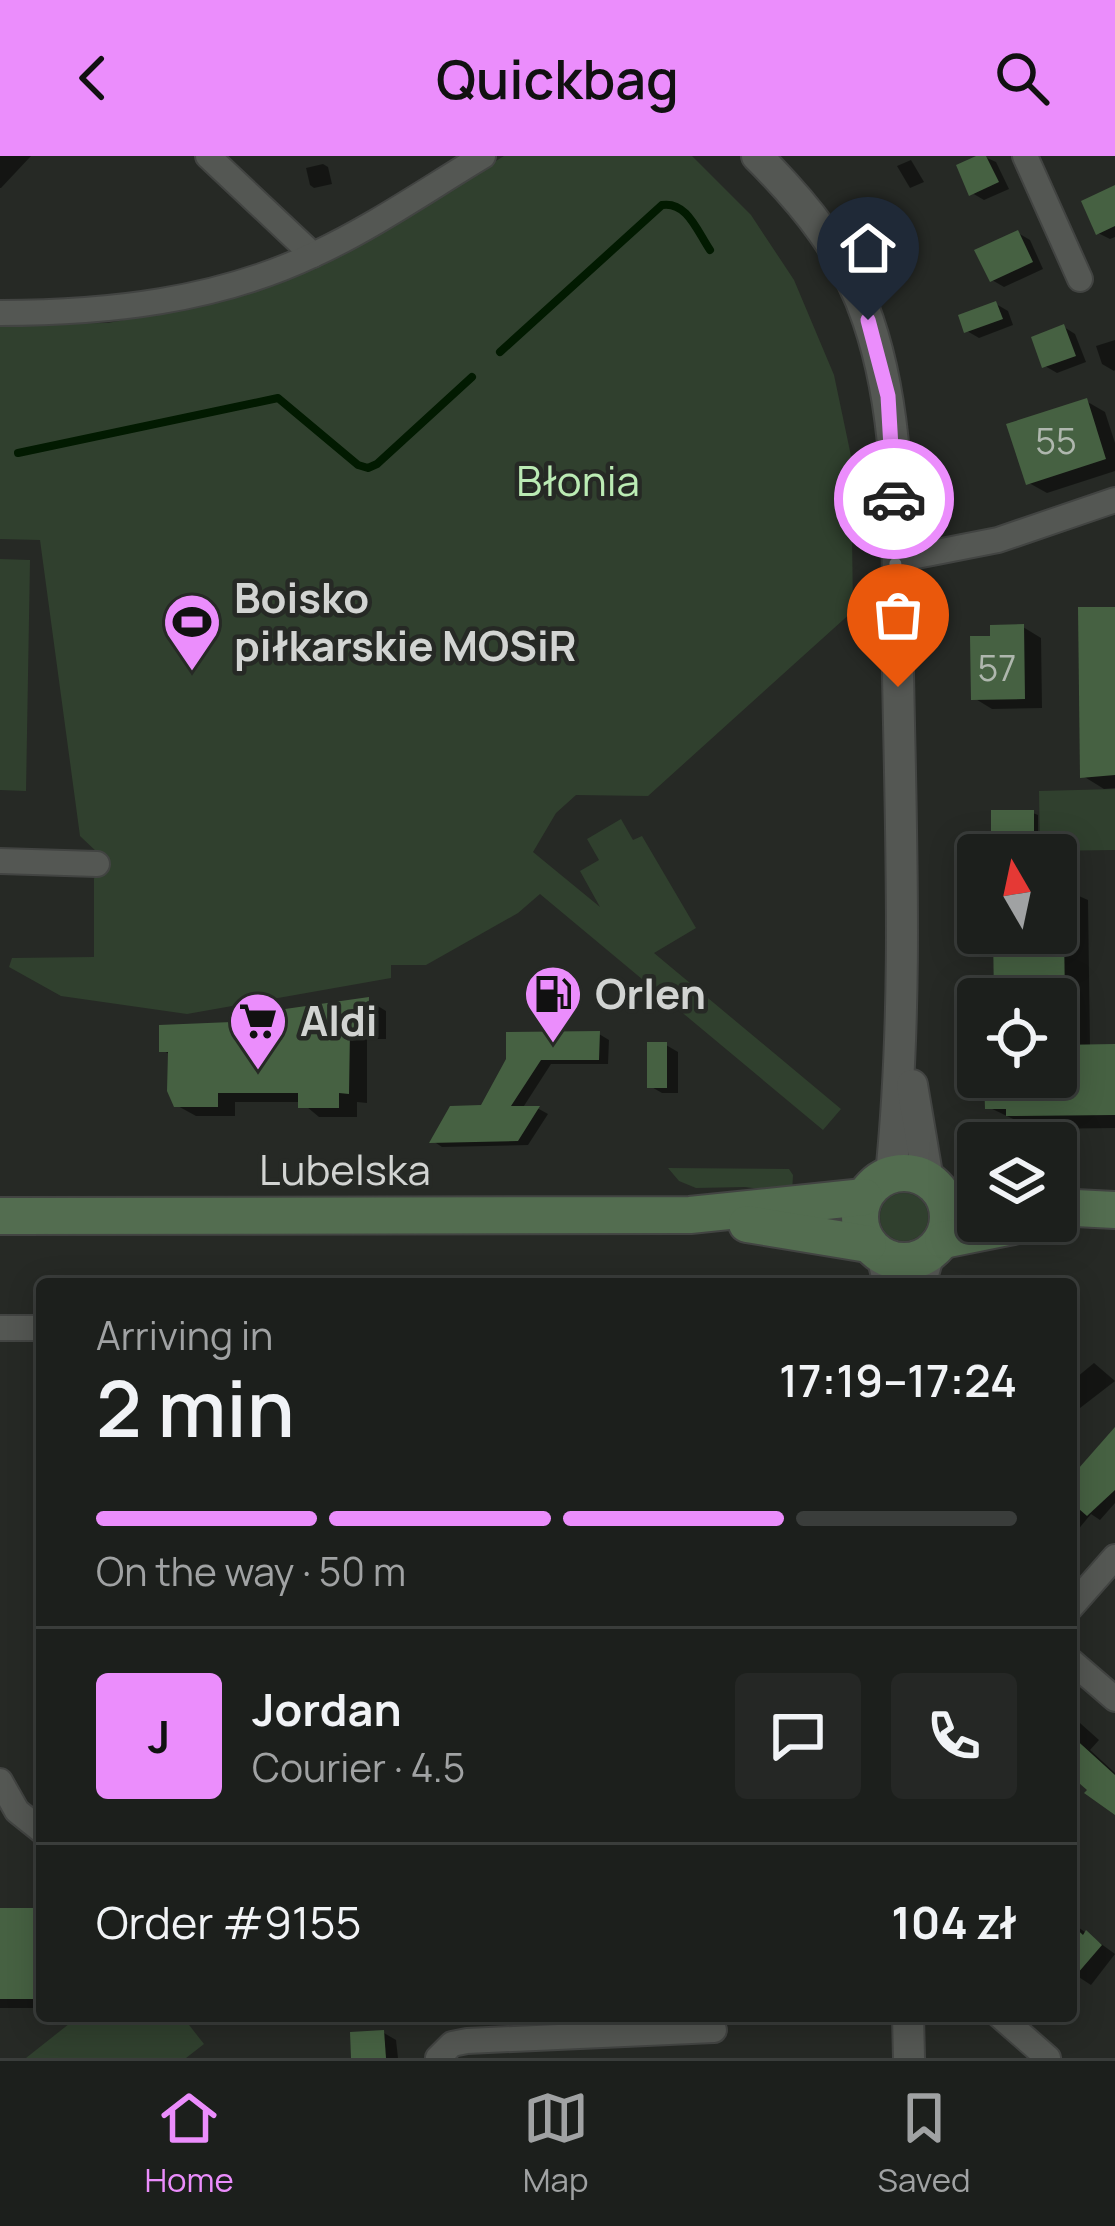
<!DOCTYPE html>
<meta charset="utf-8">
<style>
:root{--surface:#1c1f1c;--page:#252725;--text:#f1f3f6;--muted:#a0a2a3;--line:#3a3d3b;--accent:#eb8dfc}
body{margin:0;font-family:Manrope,sans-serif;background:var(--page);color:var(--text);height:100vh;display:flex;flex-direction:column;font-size:45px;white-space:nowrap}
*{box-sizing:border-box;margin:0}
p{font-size:39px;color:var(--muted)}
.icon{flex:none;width:66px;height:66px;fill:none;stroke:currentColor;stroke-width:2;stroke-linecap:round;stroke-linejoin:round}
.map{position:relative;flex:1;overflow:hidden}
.side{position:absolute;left:36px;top:1122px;width:1041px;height:744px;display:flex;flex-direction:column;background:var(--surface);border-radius:12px;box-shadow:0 6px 30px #0003,0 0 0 3px var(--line)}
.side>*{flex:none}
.needle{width:78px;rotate:351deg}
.tools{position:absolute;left:957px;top:678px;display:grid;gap:24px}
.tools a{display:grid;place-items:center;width:120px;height:120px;border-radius:12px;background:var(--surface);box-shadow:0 6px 30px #0003,0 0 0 3px var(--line);font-size:60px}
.pin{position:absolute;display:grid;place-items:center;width:102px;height:102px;color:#fff;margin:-123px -51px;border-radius:50% 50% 50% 0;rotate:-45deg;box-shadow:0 0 12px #0007}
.pin .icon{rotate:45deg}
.courier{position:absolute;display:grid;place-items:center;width:120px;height:120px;margin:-60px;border:9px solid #eb8dfc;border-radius:50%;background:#fff;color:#222;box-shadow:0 3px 15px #0007}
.overview em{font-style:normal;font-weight:600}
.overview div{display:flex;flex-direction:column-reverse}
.overview{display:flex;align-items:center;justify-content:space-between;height:204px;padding:0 60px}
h1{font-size:78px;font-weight:600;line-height:90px}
.bar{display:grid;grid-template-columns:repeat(4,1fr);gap:18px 12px;align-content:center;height:144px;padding:0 60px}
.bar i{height:15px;border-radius:9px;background:var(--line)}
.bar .active{background:var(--accent)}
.bar p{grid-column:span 4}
.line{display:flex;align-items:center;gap:30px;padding:0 60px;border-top:3px solid var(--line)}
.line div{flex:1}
.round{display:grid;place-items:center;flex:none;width:126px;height:126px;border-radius:12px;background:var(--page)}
header{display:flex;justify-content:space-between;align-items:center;height:156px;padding:0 60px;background:var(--accent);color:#111;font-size:54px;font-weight:600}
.menu{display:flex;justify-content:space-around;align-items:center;height:168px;border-top:3px solid var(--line);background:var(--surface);font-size:33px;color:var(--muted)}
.menu a{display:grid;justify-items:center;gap:6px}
.menu .active{color:var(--accent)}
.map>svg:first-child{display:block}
.green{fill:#30402e}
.shadow{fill:#0007}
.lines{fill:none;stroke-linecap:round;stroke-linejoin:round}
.stream{stroke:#021a01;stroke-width:8}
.building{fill:#466142}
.minor-casing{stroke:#424442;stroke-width:28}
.tertiary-casing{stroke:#424442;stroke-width:34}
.secondary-casing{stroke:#424442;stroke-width:40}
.minor{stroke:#545753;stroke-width:24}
.tertiary{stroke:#545753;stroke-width:30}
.secondary{stroke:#536d50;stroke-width:36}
.done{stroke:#969895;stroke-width:12;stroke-dasharray:0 21.6}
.route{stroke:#eb8dfc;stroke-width:15}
.labels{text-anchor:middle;stroke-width:9;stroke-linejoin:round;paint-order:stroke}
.number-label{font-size:36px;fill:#afb7ae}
.park-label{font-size:42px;fill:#bbebb4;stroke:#262925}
.poi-label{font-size:42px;font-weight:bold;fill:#d2d4d2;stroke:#262925;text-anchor:start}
.street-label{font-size:42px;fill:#d2d4d2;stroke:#262925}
</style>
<header><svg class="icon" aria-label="back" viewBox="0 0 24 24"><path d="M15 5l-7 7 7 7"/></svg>Quickbag<svg class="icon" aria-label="search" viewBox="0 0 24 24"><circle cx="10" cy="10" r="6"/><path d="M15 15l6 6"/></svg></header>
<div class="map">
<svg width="1115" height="1902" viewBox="0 0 1115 1902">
<rect width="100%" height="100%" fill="#262925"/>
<g class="green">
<polygon points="504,0 692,0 751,59 794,124 834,219 851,300 853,455 648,640 576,639 556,657 533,696 600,751 580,715 599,704 587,683 621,663 633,684 642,680 696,772 654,797 841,953 823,974 540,738 518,757 426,809 391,809 391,822 187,858 61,840 9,811 12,802 94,801 94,723 99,698 80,680 40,384 0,383 0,168 108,167 180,153 354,91"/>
<polygon points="0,403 30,404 26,635 0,634"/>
<polygon points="1115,633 1115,694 1040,695 1039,635"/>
<polygon points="668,1012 789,1013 793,1019 792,1037 745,1031 696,1032 679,1025"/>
<circle cx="904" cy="1061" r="24"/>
<polygon points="79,1860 182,1860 204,1888 186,1902 26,1902"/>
</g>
<g class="shadow">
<polygon points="0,0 31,0 1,32 0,32"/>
<polygon points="983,0 996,6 1009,33 984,44 972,37"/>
<polygon points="911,4 924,26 910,32 897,10"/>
<polygon points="323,8 328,11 332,28 314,32 310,29 306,12"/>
<polygon points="1115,34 1115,81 1110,83 1098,77"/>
<polygon points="1018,77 1030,84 1043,113 1004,131 992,124"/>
<polygon points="996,148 1008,155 1013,169 979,182 967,175"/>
<polygon points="1064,171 1075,178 1086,206 1057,217 1045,210"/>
<polygon points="1115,184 1115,214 1114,215 1102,208 1096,190"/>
<polygon points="1086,245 1105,256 1115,287 1115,315 1047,337 1029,327"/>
<polygon points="1115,454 1115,632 1104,633 1083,620"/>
<polygon points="1023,471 1041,482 1042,552 992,553 974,542 994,483"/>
<polygon points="1033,657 1038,659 1038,681 994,678"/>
<polygon points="1056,730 1088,744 1090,891 1115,891 1115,972 1034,973 988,951 983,921 1056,921 1056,843 997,843 996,777 1056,777"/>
<polygon points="368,844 386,855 386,883 367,883 367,947 357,946 357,961 319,961 301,946 235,946 235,960 196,960 176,949 171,899 162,894"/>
<polygon points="599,878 609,884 608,908 551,908 522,953 539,953 548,958 528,989 442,991 433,985 483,952 509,904"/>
<polygon points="666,889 678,896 678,937 662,937 650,930"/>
<polygon points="1094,1207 1115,1225 1071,1259 1071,1226"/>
<polygon points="1115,1273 1115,1347 1100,1364 1091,1358 1071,1382 1071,1325"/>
<polygon points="1071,1559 1099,1584 1090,1594 1115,1617 1115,1656 1071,1618"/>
<rect x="0" y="1755" width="42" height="97"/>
<polygon points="1071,1766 1115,1798 1091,1829 1071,1816"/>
<polygon points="384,1877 396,1884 398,1902 354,1902"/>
</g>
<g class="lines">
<g class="stream">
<path d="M500,196L662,49C687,45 697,75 710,94"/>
<polyline points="18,297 278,242 358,309 368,312 377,308 472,221"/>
</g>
</g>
<g class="building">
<polygon points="976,0 986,0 999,26 969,40 956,9"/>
<polygon points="1115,29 1115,70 1096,79 1081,45"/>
<polygon points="1018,74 1033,106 990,126 974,94"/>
<polygon points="996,145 1003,163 964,177 958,159"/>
<polygon points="1064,168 1076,200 1042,212 1031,181"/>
<polygon points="1087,242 1106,303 1026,329 1006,268"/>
<polygon points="1078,451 1115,451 1115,619 1080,622"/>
<polygon points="1024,468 1025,543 971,544 970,480 990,480 990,469"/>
<rect x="991" y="654" width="43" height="26"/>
<polygon points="993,777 1064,777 1065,843 994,843"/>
<polygon points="369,841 368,874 350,874 349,938 339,937 339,952 298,952 298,937 218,937 218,951 174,951 167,935 168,896 159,896 159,869 257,865 257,857"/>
<polygon points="600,875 599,904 541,904 511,950 540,950 518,985 429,987 450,950 481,949 506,903 506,876"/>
<rect x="647" y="886" width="20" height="46"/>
<polygon points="1115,888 1115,959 1006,960 1006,953 985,953 984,921 1056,921 1056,889"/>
<polygon points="1115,1271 1115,1334 1087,1360 1071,1346 1071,1321"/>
<polygon points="1071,1579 1115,1619 1115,1659 1084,1637 1087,1634 1071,1620"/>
<rect x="0" y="1752" width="42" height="91"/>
<polygon points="1071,1768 1083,1779 1086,1774 1102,1789 1071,1825"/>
<polygon points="384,1874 386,1902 351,1902 350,1876"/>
</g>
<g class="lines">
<defs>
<g id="minor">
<polyline points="208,0 313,99"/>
<polyline points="1025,0 1080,123"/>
<path d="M0,157C107,157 217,145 315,98C373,71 428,33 483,0"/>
<polyline points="896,404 998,384 1115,344"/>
<polyline points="0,705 97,708"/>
<polyline points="0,1172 42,1172"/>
<polyline points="1071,1451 1115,1401"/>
<polyline points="1071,1505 1115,1543"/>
<polyline points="0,1625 17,1655 42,1675"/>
<polyline points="1000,1860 1048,1902"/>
<polyline points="438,1902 452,1888 467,1885 714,1874"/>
</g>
<g id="tertiary">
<path d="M757,0C806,49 846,98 868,164C906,276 896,401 898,517C901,685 908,852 891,1019"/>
<polyline points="912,929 928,1024"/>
<polyline points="882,1100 889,1128"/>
<polyline points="920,1128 929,1098"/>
<polyline points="908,1860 909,1902"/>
</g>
<g id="secondary">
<circle cx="904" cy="1061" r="44"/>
<polyline points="1056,1051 1115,1054"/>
<polyline points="0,1060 690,1059 864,1041"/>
<polyline points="747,1068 868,1088"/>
<polyline points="943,1084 1038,1065"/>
</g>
</defs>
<use href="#minor" class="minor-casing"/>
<use href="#tertiary" class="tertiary-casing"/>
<use href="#secondary" class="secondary-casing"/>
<use href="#minor" class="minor"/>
<use href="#tertiary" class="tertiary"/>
<use href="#secondary" class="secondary"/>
</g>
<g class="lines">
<polyline class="done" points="894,343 898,531"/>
<polyline class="route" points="868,164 888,240 894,343"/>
</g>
<defs>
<symbol id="stadium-pin" viewBox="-11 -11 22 30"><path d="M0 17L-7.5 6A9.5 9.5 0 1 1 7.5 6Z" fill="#eb8dfc" stroke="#262925"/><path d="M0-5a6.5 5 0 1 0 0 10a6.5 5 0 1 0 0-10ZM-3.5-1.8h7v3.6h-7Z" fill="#111"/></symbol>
<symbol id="fuel-pin" viewBox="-11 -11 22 30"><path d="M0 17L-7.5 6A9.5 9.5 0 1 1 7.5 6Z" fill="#eb8dfc" stroke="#262925"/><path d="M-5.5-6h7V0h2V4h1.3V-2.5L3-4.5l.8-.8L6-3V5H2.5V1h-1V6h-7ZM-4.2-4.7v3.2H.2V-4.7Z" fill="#111"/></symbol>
<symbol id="supermarket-pin" viewBox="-11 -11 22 30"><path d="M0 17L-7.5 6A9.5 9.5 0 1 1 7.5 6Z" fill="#eb8dfc" stroke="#262925"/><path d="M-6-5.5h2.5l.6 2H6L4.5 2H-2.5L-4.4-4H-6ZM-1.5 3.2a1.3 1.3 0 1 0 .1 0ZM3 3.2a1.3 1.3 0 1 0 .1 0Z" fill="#111"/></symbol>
</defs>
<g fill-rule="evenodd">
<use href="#stadium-pin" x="159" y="433" width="66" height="90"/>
<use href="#fuel-pin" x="520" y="805" width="66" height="90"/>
<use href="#supermarket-pin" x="225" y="832" width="66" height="90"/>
</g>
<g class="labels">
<g class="number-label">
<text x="1056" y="298">55</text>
<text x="997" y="525">57</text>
</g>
<g class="park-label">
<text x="578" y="340">Błonia</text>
</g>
<g class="poi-label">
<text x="234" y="457">Boisko<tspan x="234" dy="48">piłkarskie MOSiR</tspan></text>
<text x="595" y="853">Orlen</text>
<text x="300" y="880">Aldi</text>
</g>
<g class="street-label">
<text x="345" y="1029">Lubelska</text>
</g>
</g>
</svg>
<div class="tools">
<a><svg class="needle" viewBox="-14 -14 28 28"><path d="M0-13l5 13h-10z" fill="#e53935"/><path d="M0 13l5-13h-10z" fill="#a0a2a3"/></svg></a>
<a><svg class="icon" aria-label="locate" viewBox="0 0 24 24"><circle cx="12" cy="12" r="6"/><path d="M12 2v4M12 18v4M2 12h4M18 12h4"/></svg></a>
<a><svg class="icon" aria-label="layers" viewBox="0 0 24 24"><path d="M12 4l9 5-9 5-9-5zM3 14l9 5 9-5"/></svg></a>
</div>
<div class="pin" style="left:898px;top:531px;background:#ea580c"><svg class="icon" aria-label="bag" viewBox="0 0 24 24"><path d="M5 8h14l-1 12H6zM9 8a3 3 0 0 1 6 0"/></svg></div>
<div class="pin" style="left:868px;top:164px;background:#1f2937"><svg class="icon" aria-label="home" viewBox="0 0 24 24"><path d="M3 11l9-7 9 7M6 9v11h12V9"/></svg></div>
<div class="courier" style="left:894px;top:343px"><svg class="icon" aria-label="car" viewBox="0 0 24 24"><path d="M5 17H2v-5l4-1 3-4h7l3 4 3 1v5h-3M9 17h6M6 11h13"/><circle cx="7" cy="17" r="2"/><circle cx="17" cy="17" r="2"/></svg></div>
<section class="side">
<div class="overview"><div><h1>2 min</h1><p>Arriving in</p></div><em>17:19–17:24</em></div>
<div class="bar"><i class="active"></i><i class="active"></i><i class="active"></i><i></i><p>On the way · 50 m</p></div>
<div class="line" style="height:216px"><b class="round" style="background:var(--accent);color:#111">J</b><div><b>Jordan</b><p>Courier · 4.5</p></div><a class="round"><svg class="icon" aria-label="chat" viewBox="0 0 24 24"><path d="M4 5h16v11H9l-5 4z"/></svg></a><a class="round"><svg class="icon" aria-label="phone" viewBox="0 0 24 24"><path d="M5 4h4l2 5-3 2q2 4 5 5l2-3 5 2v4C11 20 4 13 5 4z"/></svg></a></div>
<div class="line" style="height:156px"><div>Order #9155</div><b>104 zł</b></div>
</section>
</div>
<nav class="menu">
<a class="active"><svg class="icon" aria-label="home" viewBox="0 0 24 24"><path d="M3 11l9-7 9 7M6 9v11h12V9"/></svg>Home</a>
<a><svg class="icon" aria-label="map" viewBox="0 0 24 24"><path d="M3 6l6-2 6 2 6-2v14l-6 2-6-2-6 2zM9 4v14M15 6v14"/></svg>Map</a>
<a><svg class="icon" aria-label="saved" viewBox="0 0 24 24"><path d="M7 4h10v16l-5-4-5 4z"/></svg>Saved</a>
</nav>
